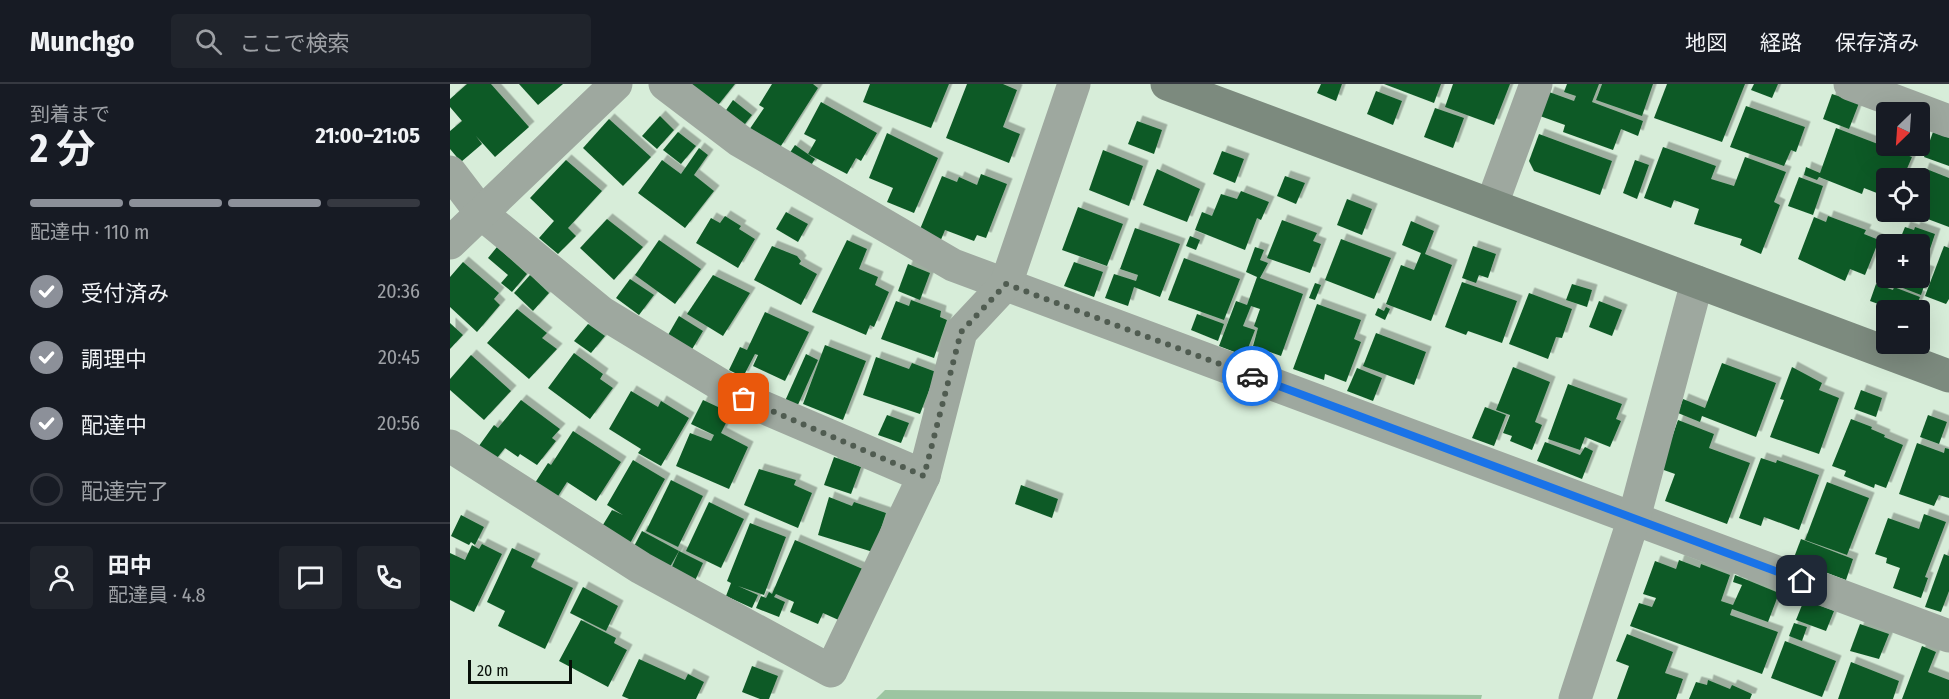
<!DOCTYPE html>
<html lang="ja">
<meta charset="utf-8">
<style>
:root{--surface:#171b24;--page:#20242c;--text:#f1f3f6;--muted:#9ea1a6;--line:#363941;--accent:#8c9099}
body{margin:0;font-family:"Fira Sans Condensed","Noto Sans JP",sans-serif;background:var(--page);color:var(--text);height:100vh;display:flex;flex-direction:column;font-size:22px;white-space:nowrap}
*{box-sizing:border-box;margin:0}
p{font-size:20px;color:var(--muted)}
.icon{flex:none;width:33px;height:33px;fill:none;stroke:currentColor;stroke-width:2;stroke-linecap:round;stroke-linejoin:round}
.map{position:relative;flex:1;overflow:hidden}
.sheet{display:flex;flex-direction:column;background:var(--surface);width:450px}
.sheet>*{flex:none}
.needle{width:39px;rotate:205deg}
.fabs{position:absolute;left:1426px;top:18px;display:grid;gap:12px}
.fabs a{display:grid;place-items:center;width:54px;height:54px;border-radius:6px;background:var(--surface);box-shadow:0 6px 24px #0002;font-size:30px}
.scale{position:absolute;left:18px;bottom:15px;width:104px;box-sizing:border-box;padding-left:6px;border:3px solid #070e08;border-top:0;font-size:16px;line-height:21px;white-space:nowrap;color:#070e08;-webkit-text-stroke:4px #d7edd9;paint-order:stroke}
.pin{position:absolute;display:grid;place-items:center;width:51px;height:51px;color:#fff;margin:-26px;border-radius:12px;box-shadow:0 3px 9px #0006}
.courier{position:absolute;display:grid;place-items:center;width:60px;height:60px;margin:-30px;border:4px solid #1a73e8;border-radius:50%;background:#fff;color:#222;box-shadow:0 2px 8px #0007}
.headline em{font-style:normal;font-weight:700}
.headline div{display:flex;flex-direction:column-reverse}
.headline{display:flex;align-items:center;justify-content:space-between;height:102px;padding:0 30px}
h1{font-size:39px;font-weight:700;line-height:45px}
.bar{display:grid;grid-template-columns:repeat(4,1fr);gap:9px 6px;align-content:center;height:72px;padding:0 30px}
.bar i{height:8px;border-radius:4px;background:var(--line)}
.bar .selected{background:var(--accent)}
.bar p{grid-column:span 4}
.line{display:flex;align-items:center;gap:15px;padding:0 30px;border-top:2px solid var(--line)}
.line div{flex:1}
.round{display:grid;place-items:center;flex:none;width:63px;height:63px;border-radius:6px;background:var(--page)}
ol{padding:0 30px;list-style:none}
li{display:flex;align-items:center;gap:18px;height:66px}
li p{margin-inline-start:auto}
li .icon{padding:6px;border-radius:50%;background:var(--accent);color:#fff;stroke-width:4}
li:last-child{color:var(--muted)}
li i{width:33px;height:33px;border:3px solid var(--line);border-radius:50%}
header{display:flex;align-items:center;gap:36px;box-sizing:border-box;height:84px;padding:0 30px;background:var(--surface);border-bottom:2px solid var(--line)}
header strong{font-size:28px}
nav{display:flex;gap:33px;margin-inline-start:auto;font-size:21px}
.search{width:420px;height:54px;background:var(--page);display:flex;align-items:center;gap:15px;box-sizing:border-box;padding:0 21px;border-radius:6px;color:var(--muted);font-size:22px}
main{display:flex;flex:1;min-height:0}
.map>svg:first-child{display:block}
.green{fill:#9cc5a1}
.building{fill:#115a27;filter:url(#shadow)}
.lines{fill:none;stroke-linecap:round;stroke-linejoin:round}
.street{stroke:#9ea89f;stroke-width:33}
.secondary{stroke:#7c8a7e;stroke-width:33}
.done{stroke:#505c51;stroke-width:6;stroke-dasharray:0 10.8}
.route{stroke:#1a73e8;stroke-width:8}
</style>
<header>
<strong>Munchgo</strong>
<div class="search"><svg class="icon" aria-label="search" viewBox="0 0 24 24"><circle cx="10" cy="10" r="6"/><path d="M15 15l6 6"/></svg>ここで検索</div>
<nav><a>地図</a><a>経路</a><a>保存済み</a></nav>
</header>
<main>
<section class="sheet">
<div class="headline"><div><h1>2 分</h1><p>到着まで</p></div><em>21:00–21:05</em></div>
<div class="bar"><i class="selected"></i><i class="selected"></i><i class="selected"></i><i></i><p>配達中 · 110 m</p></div>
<ol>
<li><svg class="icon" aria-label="check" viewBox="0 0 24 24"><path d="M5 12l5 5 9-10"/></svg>受付済み<p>20:36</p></li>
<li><svg class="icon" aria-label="check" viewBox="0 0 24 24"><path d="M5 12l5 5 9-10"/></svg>調理中<p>20:45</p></li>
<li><svg class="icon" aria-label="check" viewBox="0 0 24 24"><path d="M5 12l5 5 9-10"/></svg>配達中<p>20:56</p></li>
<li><i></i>配達完了</li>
</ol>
<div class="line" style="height:108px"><a class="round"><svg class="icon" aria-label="person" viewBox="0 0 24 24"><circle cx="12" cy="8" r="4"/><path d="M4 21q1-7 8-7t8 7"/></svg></a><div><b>田中</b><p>配達員 · 4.8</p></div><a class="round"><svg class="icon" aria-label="chat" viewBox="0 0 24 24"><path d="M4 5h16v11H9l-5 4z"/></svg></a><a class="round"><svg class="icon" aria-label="phone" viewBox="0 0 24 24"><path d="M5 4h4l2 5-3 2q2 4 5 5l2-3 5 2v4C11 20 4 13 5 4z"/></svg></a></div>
</section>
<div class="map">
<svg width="1499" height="615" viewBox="0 0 1499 615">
<defs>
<filter id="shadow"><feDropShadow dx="5.5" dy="-5.5" stdDeviation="0" flood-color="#0004"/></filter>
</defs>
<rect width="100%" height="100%" fill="#d7edd9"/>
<polygon class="green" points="435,606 1032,611 1031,615 426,615"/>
<g class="building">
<polygon points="17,0 41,0 79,43 45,73 26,52 32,60 11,78 0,65 0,47 12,37 0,23 0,15"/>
<polygon points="69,0 113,0 88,21"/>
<polygon points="230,0 285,0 265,25"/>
<polygon points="322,0 363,0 368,4 329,65 299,46 314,24 309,21"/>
<polygon points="420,0 499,0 481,44 413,18"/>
<polygon points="517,0 553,0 567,6 553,43 570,50 559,79 496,54"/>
<polygon points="871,0 892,0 886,17 867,9"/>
<polygon points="934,0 991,0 984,19"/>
<polygon points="1003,0 1060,0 1044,41 995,23"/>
<polygon points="1117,0 1149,0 1142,18 1193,37 1188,52 1171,45 1163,66 1113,48 1115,41 1090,32 1099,8 1124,17 1126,12 1114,8"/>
<polygon points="1152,0 1203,0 1192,32 1146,16"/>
<polygon points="1217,0 1295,0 1272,58 1204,34"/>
<polygon points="1304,0 1328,0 1322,14 1301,6"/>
<polygon points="926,7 952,17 943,41 917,30"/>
<polygon points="1382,10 1409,19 1399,45 1373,35"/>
<polygon points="283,16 302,31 288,49 270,35"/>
<polygon points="371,18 427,49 411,77 406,74 397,90 358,70 366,56 354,50"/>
<polygon points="1296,22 1355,43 1346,68 1341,66 1334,82 1280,63"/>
<polygon points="985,24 1014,34 1003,64 974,53"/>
<polygon points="210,32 224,46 207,65 192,52"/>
<polygon points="159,35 201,73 173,102 133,64"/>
<polygon points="687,37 712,46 704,70 678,60"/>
<polygon points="1386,44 1462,73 1453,94 1437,94 1437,113 1414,104 1412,110 1369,93 1367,96 1354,91 1356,83 1370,89"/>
<polygon points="228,48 246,62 231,80 213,66"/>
<polygon points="1483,48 1499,54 1499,82 1474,73"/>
<polygon points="437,49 488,74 464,129 437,118 443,104 419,94"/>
<polygon points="1089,50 1162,77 1150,111 1084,87 1079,77"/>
<polygon points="345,61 365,75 360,83 335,76"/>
<polygon points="1213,63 1266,82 1261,95 1284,102 1295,73 1336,88 1324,118 1330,121 1311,170 1290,161 1292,155 1244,140 1249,125 1224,116 1221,124 1194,114"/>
<polygon points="249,64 258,71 244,91 264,107 235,144 188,109 212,76 231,90"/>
<polygon points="653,66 693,82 679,122 639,106"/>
<polygon points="772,67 794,75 785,99 763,90"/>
<polygon points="116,76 152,107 118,144 126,152 108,170 89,154 104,137 80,114"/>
<polygon points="1185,76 1199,81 1187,115 1173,109"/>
<polygon points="1474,84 1499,94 1499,143 1459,128 1470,128 1470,95"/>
<polygon points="707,85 750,105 737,138 693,121"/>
<polygon points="531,90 557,100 536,154 527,151 524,157 495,146 490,158 468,150 492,92 507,98 509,93 527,101"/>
<polygon points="835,92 855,99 846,120 827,112"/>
<polygon points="1349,93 1373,102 1363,131 1338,122"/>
<polygon points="791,107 819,118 811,136 807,134 795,166 745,146 752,128 762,132 771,110 787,115"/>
<polygon points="897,115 922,125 912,151 887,141"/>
<polygon points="628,123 673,140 657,182 612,166"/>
<polygon points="336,128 358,140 348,158 326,145"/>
<polygon points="275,132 291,142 289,145 305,155 288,184 246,159 261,134 270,139"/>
<polygon points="1378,132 1416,146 1414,150 1429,156 1415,191 1400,185 1395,197 1348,175 1364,133 1376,138"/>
<polygon points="157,135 193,163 164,196 130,164"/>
<polygon points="832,136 867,149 863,157 871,160 860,189 817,174"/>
<polygon points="961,137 984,147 975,170 1002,181 981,237 936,220 951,181 964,186 971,169 952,161"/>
<polygon points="1455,143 1464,146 1465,143 1485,150 1473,186 1479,188 1471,211 1445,201 1446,197 1443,204 1432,201 1437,189 1437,194 1470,194 1470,160 1448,160"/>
<polygon points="685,144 730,160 710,213 684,203 678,222 655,214 664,190 686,197 688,191 670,185"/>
<polygon points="740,152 750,156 746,166 736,162"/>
<polygon points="891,155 941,174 924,215 875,196"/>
<polygon points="209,156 251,185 225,220 185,191"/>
<polygon points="397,156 417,165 409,185 428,193 425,201 439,208 424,243 420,241 416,251 362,228"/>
<polygon points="322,162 347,172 351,177 349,180 367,190 351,221 304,196"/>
<polygon points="1023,162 1046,170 1038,194 1029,191 1026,199 1012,194"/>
<polygon points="1494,162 1499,164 1499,215 1496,220 1475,212"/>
<polygon points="47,163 77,190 62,208 51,199 58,191 38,174"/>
<polygon points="805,163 814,166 810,176 818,179 810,194 853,210 831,272 803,262 808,244 804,242 810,225 801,222 793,242 805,246 795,272 769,262 786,217 797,221 807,193 796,188"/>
<polygon points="734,174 790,195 774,236 718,216"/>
<polygon points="13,178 49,209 44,215 50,221 27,248 0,223 0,193"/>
<polygon points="624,178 653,188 644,213 614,202"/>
<polygon points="458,180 480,189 470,216 448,207"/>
<polygon points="80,191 99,209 83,227 64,209"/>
<polygon points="263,191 300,209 273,252 237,230"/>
<polygon points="180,195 204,211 189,231 166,214"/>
<polygon points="1012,198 1067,217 1052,259 1018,247 1016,251 995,243"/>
<polygon points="865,199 871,201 865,216 859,214"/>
<polygon points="1122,200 1142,206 1137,223 1116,216"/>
<polygon points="1426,200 1443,206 1444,203 1470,213 1465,226 1445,226 1420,217"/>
<polygon points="1079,209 1122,225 1112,254 1106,253 1098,275 1059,260"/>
<polygon points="461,216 491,227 490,233 497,236 484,274 431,255 446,217 459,222"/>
<polygon points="1149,217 1172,226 1162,252 1139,243"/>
<polygon points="867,220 911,236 904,255 911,258 896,298 875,290 874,296 843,285"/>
<polygon points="936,223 940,225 935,236 925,231 928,224 934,227"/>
<polygon points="67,225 97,249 92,254 107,265 79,295 37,259"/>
<polygon points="315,228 359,248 335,297 303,282 308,271 305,270 293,293 279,286 290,263 297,266"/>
<polygon points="747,230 774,240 768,257 741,246"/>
<polygon points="229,232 253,247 241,267 218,251"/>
<polygon points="0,239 13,251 0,265"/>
<polygon points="138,240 155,252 141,269 124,257"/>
<polygon points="926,249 976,268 964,301 913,282"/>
<polygon points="375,261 416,277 393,336 353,320"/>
<polygon points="124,269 153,290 150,295 163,304 140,335 98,304"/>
<polygon points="356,270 368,276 347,323 335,317"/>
<polygon points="21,271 61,307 34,336 0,306 0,295"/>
<polygon points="426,273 459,285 462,279 486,288 470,330 413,311"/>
<polygon points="1272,279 1326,299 1306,353 1252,332 1250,338 1228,329 1233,315 1255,324"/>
<polygon points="1063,283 1100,298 1085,338 1092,341 1082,366 1060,357 1062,352 1053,349 1060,331 1046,326"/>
<polygon points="1342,283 1372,299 1369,306 1389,314 1369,370 1320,353 1334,316 1330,315"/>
<polygon points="907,284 932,294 923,317 897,307"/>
<polygon points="1118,300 1172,320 1166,335 1171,337 1160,363 1135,353 1130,366 1098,355"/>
<polygon points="1411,306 1432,314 1426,333 1404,325"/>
<polygon points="181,307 208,323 211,317 239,334 211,382 188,369 191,365 159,345"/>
<polygon points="71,316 110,345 102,354 106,357 87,381 70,370 68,373 55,364 43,379 26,366 44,341 48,344"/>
<polygon points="253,316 281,329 271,349 298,363 279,405 226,382 240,349 261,357 264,351 241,340"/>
<polygon points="1035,323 1056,331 1044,362 1022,354"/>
<polygon points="437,331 459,339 451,359 428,351"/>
<polygon points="1478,331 1497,338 1489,360 1470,353"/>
<polygon points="1401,335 1422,343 1421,345 1435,351 1434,353 1453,361 1436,404 1425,400 1424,404 1394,392 1396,387 1382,382"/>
<polygon points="1228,336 1264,350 1259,364 1300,379 1277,440 1215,417 1225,390 1211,385"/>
<polygon points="123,347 171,378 146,417 117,398 103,420 81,405 98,379 101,381"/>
<polygon points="1095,358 1130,371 1135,363 1143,367 1132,395 1087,377"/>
<polygon points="1467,359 1494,369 1495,364 1499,365 1499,414 1489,411 1484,422 1449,410"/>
<polygon points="384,373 411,383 401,410 374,401"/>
<polygon points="1311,374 1326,379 1327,376 1369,391 1349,446 1314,433 1311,442 1289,434"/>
<polygon points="183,376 215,395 177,465 148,449 162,426 173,431 157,421"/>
<polygon points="309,385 346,396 344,401 362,409 348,444 294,421"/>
<polygon points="221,396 253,412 228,463 196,447"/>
<polygon points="1377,398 1419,414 1397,471 1355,456"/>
<polygon points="571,401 608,415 602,434 565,420"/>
<polygon points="379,413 402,422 404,418 436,429 423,468 368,451"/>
<polygon points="259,418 294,435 271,484 236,467"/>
<polygon points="1474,430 1496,438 1475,493 1478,494 1471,514 1443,504 1450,484 1436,479 1437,474 1425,470 1438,434 1469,445"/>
<polygon points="11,431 34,443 25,461 21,458 19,461 1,452"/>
<polygon points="300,439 336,453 314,511 288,502 308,511 302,524 276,512 281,499 277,497"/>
<polygon points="192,447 229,467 217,488 181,468"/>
<polygon points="1351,455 1403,475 1396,496 1343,476"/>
<polygon points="345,456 415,486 393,538 373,529 368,540 340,528 344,518 326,510 324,513 335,518 329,533 306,524 311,512 316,514 319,508 322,510"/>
<polygon points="32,460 52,470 24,528 0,516 0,469 15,476 22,461 29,465"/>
<polygon points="62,464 85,475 81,483 123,504 95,565 48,542 55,527 37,518"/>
<polygon points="229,467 253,479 244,499 220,487"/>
<polygon points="1494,470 1499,472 1499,507 1491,528 1475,523"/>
<polygon points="1229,476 1250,484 1251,480 1280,491 1271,517 1283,521 1292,501 1283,498 1285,491 1329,509 1318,538 1282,525 1280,531 1328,548 1312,590 1180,542 1189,519 1202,523 1206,514 1193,510 1205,477 1226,485"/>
<polygon points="133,503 168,522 156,547 120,529"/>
<polygon points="1354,516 1384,527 1376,547 1346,536"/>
<polygon points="131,536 166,554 164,559 177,566 158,603 109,577"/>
<polygon points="1344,539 1357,543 1352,557 1339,552"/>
<polygon points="1410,540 1439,550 1429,575 1400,567"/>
<polygon points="1177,550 1223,568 1215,589 1233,595 1226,615 1167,615 1179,582 1166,577"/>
<polygon points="1335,557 1386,577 1372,613 1321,594"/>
<polygon points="1472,562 1486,568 1478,588 1499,596 1499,615 1452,615"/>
<polygon points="189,575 235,596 238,590 254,598 246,615 179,615 172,612"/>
<polygon points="1401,578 1449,597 1443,615 1388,615"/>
<polygon points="302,582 328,592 319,615 310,615 292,608"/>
<polygon points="1258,596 1280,605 1282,601 1302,610 1300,615 1239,615 1246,598 1257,601"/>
</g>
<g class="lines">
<g class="street">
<polyline points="215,0 290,57 503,181 1499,552"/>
<polyline points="1400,0 1499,37"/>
<polyline points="0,88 32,130 151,228 294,315 474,392"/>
<polyline points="1042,120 1086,0"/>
<polyline points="0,159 166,0"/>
<polyline points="0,362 191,484 381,587 474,392 511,248 556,200 624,0"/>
<polyline points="1125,615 1184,434 1247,198"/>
</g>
<polyline class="secondary" points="717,0 1499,292"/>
</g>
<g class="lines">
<polyline class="done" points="294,315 474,392 511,248 556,200 802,292"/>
<polyline class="route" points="802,292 1352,497"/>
</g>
</svg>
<div class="fabs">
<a><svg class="needle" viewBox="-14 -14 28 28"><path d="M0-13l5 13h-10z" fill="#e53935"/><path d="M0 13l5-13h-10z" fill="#9ea1a6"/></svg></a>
<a><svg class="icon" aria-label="locate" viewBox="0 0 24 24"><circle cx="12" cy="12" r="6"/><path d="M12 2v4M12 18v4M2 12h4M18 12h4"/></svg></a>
<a>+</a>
<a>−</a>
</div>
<div class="scale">20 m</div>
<div class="pin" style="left:294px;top:315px;background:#ea580c"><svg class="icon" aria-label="bag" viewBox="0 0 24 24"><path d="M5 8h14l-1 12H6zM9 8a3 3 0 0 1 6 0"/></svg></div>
<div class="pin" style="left:1352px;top:497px;background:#1f2937"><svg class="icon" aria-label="home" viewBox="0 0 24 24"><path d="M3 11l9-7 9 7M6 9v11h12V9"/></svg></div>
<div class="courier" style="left:802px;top:292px"><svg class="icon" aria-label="car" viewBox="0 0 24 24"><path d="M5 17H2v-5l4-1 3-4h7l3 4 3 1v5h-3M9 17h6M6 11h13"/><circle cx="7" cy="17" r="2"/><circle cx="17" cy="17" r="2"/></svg></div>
</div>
</main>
